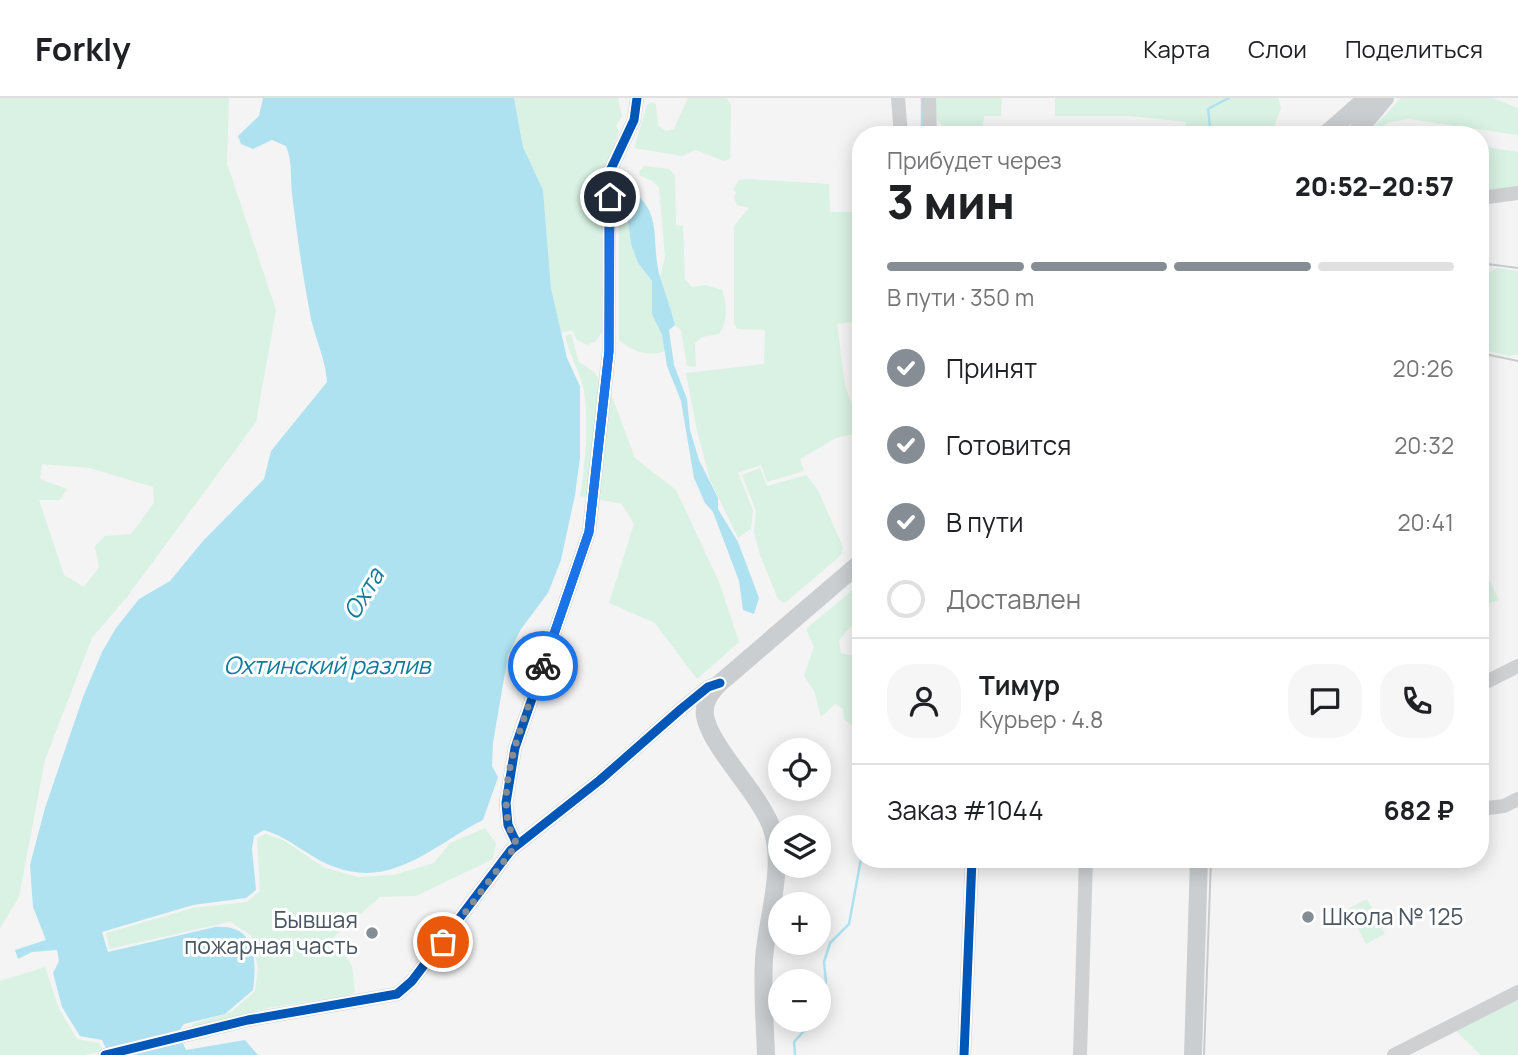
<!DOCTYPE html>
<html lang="ru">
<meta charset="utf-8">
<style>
:root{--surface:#fff;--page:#f6f6f6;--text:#202124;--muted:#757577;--line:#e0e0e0;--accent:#868d94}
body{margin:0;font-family:Manrope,sans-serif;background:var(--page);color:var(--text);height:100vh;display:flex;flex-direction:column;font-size:26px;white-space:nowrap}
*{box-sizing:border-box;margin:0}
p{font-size:23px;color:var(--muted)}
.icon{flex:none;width:38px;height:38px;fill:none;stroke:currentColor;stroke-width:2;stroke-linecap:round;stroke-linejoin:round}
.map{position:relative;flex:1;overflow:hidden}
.panel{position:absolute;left:852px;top:28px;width:637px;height:742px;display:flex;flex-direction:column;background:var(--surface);border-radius:28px;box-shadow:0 4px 18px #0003}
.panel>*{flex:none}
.buttons{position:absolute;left:768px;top:640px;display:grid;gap:14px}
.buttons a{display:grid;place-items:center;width:63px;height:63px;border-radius:50%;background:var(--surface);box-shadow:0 4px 18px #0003;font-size:35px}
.pin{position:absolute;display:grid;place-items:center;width:60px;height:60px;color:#fff;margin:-30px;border:4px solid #fff;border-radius:50%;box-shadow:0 2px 7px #0007}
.courier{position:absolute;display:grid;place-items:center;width:70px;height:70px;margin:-35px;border:5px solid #1a73e8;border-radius:50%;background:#fff;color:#222;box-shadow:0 2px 9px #0007}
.summary em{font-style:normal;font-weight:800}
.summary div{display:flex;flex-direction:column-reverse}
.summary{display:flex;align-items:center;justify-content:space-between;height:119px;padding:0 35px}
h1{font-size:46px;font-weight:800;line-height:52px}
.bar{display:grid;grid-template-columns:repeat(4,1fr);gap:10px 7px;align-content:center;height:84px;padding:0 35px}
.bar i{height:9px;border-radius:5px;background:var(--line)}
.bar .active{background:var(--accent)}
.bar p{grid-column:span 4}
.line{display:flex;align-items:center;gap:18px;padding:0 35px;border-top:2px solid var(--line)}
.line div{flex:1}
.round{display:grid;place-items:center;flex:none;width:74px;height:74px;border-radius:28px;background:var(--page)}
ol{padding:0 35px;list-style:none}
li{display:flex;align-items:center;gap:21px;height:77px}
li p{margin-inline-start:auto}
li .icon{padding:7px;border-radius:50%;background:var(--accent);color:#fff;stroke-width:4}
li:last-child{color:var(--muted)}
li i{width:38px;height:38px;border:4px solid var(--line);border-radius:50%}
header{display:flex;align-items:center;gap:42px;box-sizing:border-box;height:98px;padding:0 35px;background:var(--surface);border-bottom:2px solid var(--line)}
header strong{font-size:33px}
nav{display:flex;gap:38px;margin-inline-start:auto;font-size:24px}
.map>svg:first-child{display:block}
.green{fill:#d9f2e3;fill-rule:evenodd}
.water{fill:#aee2f0}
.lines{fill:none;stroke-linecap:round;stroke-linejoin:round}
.stream{stroke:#aee2f0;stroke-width:2.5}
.minor{stroke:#ced0d2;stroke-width:14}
.major{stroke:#caced1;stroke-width:18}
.tram{stroke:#c9cacc;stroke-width:2}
.cycleway-casing{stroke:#fff;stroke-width:13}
.cycleway{stroke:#0057b8;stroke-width:9}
.done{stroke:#868d94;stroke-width:7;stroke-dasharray:0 12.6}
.route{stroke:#1a73e8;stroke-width:9}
.poi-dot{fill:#868d94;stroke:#fff;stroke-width:2.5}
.labels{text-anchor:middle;stroke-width:6;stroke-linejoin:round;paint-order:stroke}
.poi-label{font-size:23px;fill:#4a5661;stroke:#fff;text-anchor:start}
.water-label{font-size:24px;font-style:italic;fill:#0c7c9b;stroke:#fff}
</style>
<header>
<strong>Forkly</strong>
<nav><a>Карта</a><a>Слои</a><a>Поделиться</a></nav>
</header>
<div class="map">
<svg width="1518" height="957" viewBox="0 0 1518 957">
<rect width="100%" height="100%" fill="#f4f4f4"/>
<g class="green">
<path d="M0,0H229L227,65L276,212L256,324L127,499L92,540L45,662L19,799L0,830ZM42,366L90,370L153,389L154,405L131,436L105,438L95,448L99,469L84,489L64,477L39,402H60L67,391L40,381Z"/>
<polygon points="514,0 618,0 622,18 616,28 619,34 611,55 607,227 596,243 587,247 577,242 572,232 561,235 551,190 543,92 523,49"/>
<polygon points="688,0 727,0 731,8 730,61 724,63 695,52 682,58 634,50 647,7 652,4 656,7 658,27 666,33 674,31"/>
<polygon points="933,0 1002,0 1001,18 984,18 982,37 950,35 937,22"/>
<polygon points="1055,0 1278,0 1281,10 1274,29 1262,35 1184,37 1186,24 1130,18 1055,18"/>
<polygon points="1401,0 1493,0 1518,10 1518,37 1408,21 1387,25 1374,37 1366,37"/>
<polygon points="1480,48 1518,54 1518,90 1481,92"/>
<path d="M644,68L669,71L675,77L676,127L683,128L685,181L692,189L706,187L722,192C727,207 728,223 719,236L702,239L695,245L696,269L687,268L681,232L675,227L660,179L665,159L659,90L651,82L640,78L639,74Z"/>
<path d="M621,76L628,91L626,107L631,146L638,165L652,183V216L662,237L665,253C647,259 634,254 619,242V119L614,79Z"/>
<polygon points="748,81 829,86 830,114 857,114 857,130 861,131 861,223 837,226 845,287 851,304 861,301 861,340 856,341 854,336 836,340 800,361 804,373 767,384 761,367 738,375 753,412 751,431 738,440 710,382 697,333 686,275 764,266 765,232 737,231 734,225 734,128 749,110 737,107 734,100 736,94 733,91 739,82"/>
<polygon points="1498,170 1518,173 1518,256 1509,258 1481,251 1481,178"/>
<path d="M571,236L579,264L593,273L612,298L635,360L676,392L719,484L739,544L697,581L655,525L609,505L634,426L622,406L580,398C585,368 590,319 583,289C579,272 569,256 565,238Z"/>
<polygon points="760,370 767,388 806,377 817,390 843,449 841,457 785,505 778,501 760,457 754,434 756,413 742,377"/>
<polygon points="1486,476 1499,502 1481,508 1481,478"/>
<polygon points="861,485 861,517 839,542 841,555 854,558 861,551 861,621 853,628 844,621 843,611 835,606 821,619 814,593 804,578 814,549 806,531"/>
<polygon points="485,730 496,745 493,761 416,798 380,799 334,839 352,868 355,894 346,898 272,909 193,929 192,926 231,914 255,893 258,870 251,837 230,824 109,851 106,835 193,810 247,804 260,793 257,740 265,736 283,742 323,769 358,779 393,777 434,765 450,745"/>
<polygon points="1367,801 1385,836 1366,846 1348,811"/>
<polygon points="45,869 59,911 77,941 99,945 103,953 84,957 0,957 0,883"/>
<polygon points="1518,901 1518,957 1481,957 1456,933"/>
</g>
<g class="water">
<path d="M263,0H514L523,49L543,92L551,190L567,260L580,288V360L575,397L561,462L548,495L521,531L508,557L493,645L492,668L498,679L483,722C435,746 393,791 335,769C309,760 291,740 264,732L254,738L252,751L256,792L246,800L193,807L102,834L108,854L215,829C256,826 257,860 253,892L225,916L184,926L178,934L186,952L245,942L258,957H109L102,942L80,938L62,909L53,875L59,863L57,852L32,854L18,861L15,852L46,842L33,809L30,767L45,710L83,599L102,554L116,530L139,501L170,483L203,443L264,381L271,353L327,284C326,263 316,242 311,221C303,179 297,138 292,96C290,79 293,65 286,48L272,42L253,51L241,46L238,38L259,18Z"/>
<path d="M628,91C665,112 650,145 660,179C665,195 671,211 675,227L669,232L674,267L687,301L690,332L699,362L718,400V411L738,444L759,500L754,516L743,512L739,483L727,451L713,414L705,405L694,380L681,303L667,268L662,237L652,216V183L638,165L631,146L626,107Z"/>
</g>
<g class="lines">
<g class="stream">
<polyline points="922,0 922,37"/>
<polyline points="1211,37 1208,11 1229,0"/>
<polyline points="819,909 826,884 824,864 830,845 849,826 861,761 856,719 861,712"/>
<polyline points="795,957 794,944 814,922"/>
</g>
<g class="minor">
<polyline points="898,0 901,37"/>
<polyline points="929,0 930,37"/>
<polyline points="1480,100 1518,95"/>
<polyline points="1480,587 1518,568"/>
<polyline points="1480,711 1504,708 1518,701"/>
<polyline points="517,746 508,727 506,705 515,650 589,434 609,253 609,75 634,22 637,0"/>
<polyline points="105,957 248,922 397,896 412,883 511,752 600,682 681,611 708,589 718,585"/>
<polyline points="964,957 972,761"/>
<polyline points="1080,957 1086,761"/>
<polyline points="1394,957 1518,894"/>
</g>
<g class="major">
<polyline points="1325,37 1367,0"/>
<polyline points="1354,37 1385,0"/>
<path d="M766,957C765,925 762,893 764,861C767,819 786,768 771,728C758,694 710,648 705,618C703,604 711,594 720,585L861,464"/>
<polyline points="1193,957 1199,761"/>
</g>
<g class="tram">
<polyline points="1480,165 1518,170"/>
<polyline points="1480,255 1518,263"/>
<polyline points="1204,957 1211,761"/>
</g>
<defs>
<g id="cycleway">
<polyline points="517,746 508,727 506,705 515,650 589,434 609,253 609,75 634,22 637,0"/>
<polyline points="105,957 248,922 397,896 412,883 511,752 600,682 681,611 708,589 720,585"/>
<polyline points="964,957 972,761"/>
</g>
</defs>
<use href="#cycleway" class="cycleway-casing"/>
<use href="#cycleway" class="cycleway"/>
</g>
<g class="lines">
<path class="done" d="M443,844L517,746C487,700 527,615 543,568"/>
<polyline class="route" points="543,568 589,434 609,253 610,99"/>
</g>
<g class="poi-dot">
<circle cx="1308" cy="819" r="7"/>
<circle cx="372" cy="835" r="7"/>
</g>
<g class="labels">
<g class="poi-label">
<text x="1322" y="827">Школа № 125</text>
<text x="358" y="830" text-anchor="end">Бывшая<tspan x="358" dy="26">пожарная часть</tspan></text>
</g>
<g class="water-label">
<text transform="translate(364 496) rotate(-59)" y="8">Охта</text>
<text x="327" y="576">Охтинский разлив</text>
</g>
</g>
</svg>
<div class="buttons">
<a><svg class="icon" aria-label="locate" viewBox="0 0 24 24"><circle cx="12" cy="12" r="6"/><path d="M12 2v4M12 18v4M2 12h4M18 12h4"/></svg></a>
<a><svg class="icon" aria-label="layers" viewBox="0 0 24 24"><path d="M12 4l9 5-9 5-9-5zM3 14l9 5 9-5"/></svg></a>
<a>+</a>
<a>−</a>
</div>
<div class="pin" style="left:443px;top:844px;background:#ea580c"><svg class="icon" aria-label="bag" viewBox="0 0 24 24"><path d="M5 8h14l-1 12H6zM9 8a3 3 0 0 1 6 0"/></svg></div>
<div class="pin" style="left:610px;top:99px;background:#1f2937"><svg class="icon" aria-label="home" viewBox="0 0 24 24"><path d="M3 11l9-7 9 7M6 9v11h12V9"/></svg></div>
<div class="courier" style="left:543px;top:568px"><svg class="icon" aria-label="bike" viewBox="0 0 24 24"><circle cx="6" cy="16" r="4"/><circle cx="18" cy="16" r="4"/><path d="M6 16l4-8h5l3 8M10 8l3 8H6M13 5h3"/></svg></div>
<section class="panel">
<div class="summary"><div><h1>3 мин</h1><p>Прибудет через</p></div><em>20:52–20:57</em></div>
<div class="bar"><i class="active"></i><i class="active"></i><i class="active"></i><i></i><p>В пути · 350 m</p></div>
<ol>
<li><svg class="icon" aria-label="check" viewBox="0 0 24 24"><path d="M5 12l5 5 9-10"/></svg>Принят<p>20:26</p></li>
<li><svg class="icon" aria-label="check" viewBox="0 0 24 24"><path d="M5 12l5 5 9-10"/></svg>Готовится<p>20:32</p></li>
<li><svg class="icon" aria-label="check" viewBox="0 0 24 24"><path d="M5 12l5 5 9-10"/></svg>В пути<p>20:41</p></li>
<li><i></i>Доставлен</li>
</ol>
<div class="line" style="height:126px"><a class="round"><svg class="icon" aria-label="person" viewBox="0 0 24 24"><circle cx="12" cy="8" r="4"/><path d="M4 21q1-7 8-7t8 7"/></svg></a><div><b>Тимур</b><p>Курьер · 4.8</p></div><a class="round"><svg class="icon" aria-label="chat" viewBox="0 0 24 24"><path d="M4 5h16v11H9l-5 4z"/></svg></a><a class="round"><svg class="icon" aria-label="phone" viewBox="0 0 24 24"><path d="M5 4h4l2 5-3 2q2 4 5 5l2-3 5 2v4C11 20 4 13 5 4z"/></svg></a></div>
<div class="line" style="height:91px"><div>Заказ #1044</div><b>682 ₽</b></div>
</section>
</div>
